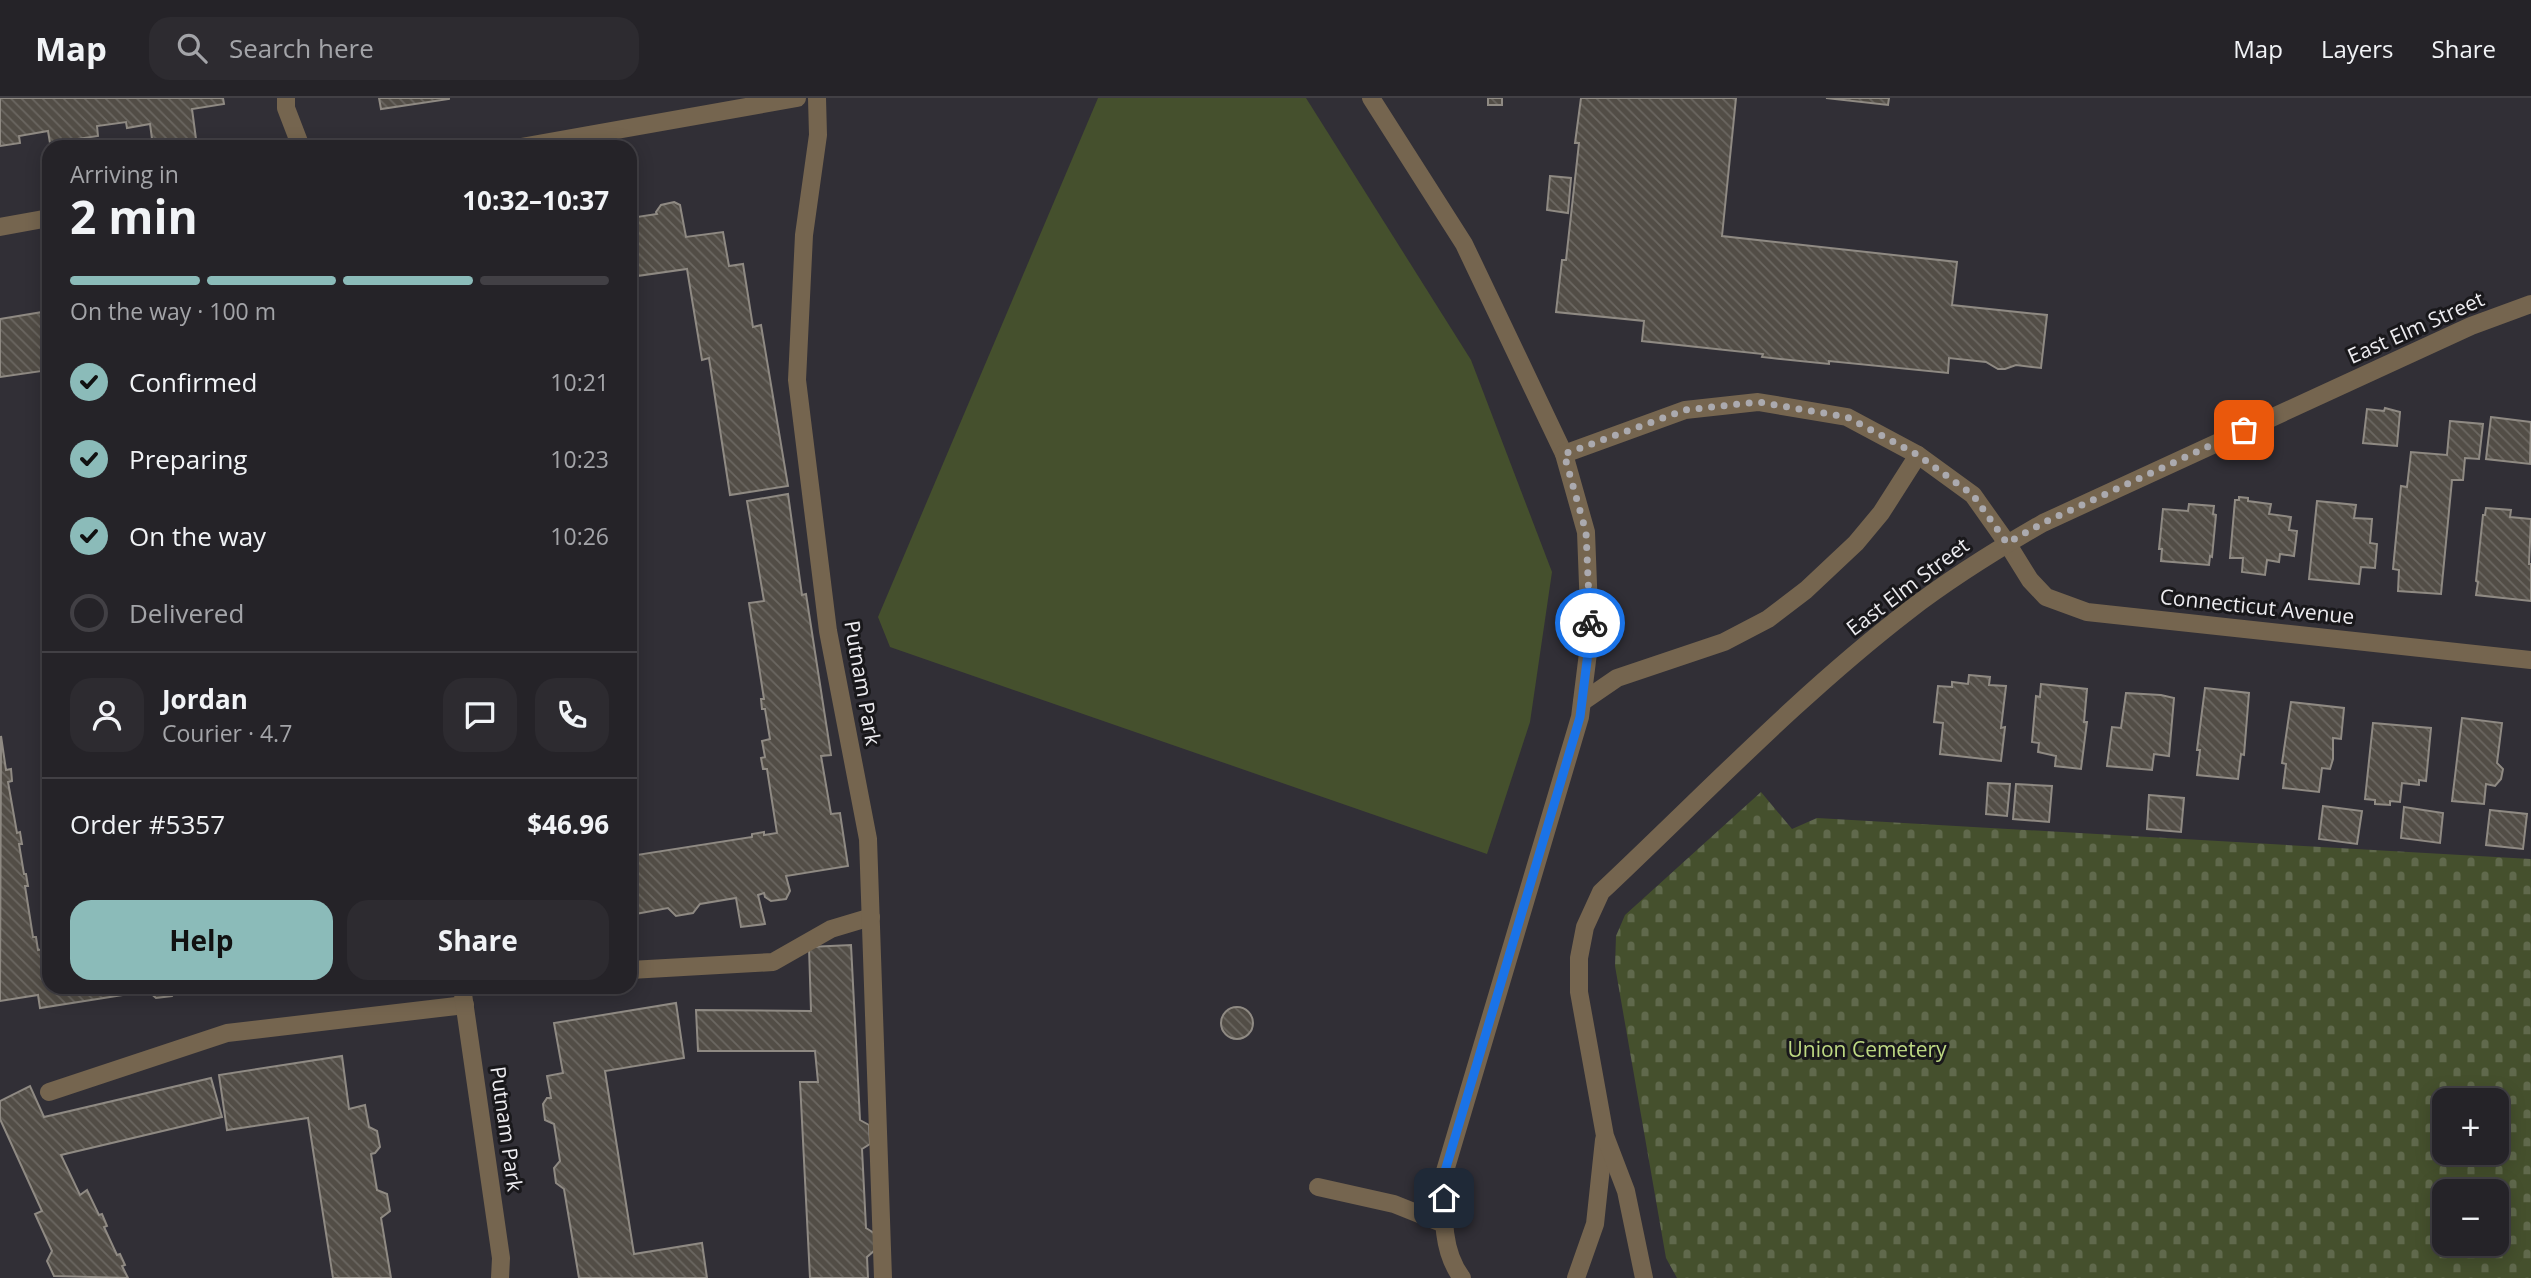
<!DOCTYPE html>
<meta charset="utf-8">
<style>
:root{--surface:#252328;--page:#2d2b30;--text:#f1f3f6;--muted:#a3a4a8;--line:#424045;--accent:#8bbbb9}
body{margin:0;font-family:"Open Sans",sans-serif;background:var(--page);color:var(--text);height:100vh;display:flex;flex-direction:column;font-size:26px;white-space:nowrap}
*{box-sizing:border-box;margin:0}
p{font-size:23px;color:var(--muted)}
.icon{flex:none;width:38px;height:38px;fill:none;stroke:currentColor;stroke-width:2;stroke-linecap:round;stroke-linejoin:round}
.map{position:relative;flex:1;overflow:hidden}
.drawer{position:absolute;left:42px;top:42px;width:595px;height:854px;display:flex;flex-direction:column;background:var(--surface);border-radius:21px;box-shadow:0 4px 18px #0003,0 0 0 2px var(--line)}
.drawer>*{flex:none}
.fabs{position:absolute;left:2432px;top:990px;display:grid;gap:14px}
.fabs a{display:grid;place-items:center;width:77px;height:77px;border-radius:14px;background:var(--surface);box-shadow:0 4px 18px #0003,0 0 0 2px var(--line);font-size:35px}
.pin{position:absolute;display:grid;place-items:center;width:60px;height:60px;color:#fff;margin:-30px;border-radius:14px;box-shadow:0 4px 10px #0006}
.courier{position:absolute;display:grid;place-items:center;width:70px;height:70px;margin:-35px;border:5px solid #1a73e8;border-radius:50%;background:#fff;color:#222;box-shadow:0 2px 9px #0007}
.summary em{font-style:normal;font-weight:700}
.summary div{display:flex;flex-direction:column-reverse}
.summary{display:flex;align-items:center;justify-content:space-between;height:119px;padding:0 28px}
h1{font-size:46px;font-weight:700;line-height:52px}
.bar{display:grid;grid-template-columns:repeat(4,1fr);gap:10px 7px;align-content:center;height:84px;padding:0 28px}
.bar i{height:9px;border-radius:5px;background:var(--line)}
.bar .active{background:var(--accent)}
.bar p{grid-column:span 4}
.line{display:flex;align-items:center;gap:18px;padding:0 28px;border-top:2px solid var(--line)}
.line div{flex:1}
.round{display:grid;place-items:center;flex:none;width:74px;height:74px;border-radius:21px;background:var(--page)}
ol{padding:0 28px;list-style:none}
li{display:flex;align-items:center;gap:21px;height:77px}
li p{margin-inline-start:auto}
li .icon{padding:7px;border-radius:50%;background:var(--accent);color:#111;stroke-width:4}
li:last-child{color:var(--muted)}
li i{width:38px;height:38px;border:4px solid var(--line);border-radius:50%}
.primary-button{display:flex;gap:14px;margin-top:auto;padding:14px 28px}
.primary-button a{flex:1;height:80px;border-radius:21px;background:var(--accent);color:#111;font-size:28px;font-weight:700;line-height:80px;text-align:center}
.primary-button a+a{background:var(--page);color:var(--text)}
header{display:flex;align-items:center;gap:42px;box-sizing:border-box;height:98px;padding:0 35px;background:var(--surface);border-bottom:2px solid var(--line)}
header strong{font-size:33px}
nav{display:flex;gap:38px;margin-inline-start:auto;font-size:24px}
.search{width:490px;height:63px;background:var(--page);display:flex;align-items:center;gap:18px;box-sizing:border-box;padding:0 24px;border-radius:21px;color:var(--muted);font-size:26px}
.map>svg:first-child{display:block}
.grass{fill:#45502d}
.cemetery{fill:url(#cemetery-stones);fill-rule:evenodd}
.building{fill:url(#building-back-hatch);stroke:#8f8a83;stroke-width:2}
.lines{fill:none;stroke-linecap:round;stroke-linejoin:round}
.service{stroke:#75654f;stroke-width:18}
.minor{stroke:#75654f;stroke-width:18}
.done{stroke:#abaaaf;stroke-width:7;stroke-dasharray:0 12.6}
.route{stroke:#1a73e8;stroke-width:9}
.labels{text-anchor:middle;stroke-width:6;stroke-linejoin:round;paint-order:stroke}
.street-label{font-size:21px;fill:#edecf0;stroke:#19181b}
.park-label{font-size:21px;fill:#bed983;stroke:#19181b}
</style>
<header>
<strong>Map</strong>
<div class="search"><svg class="icon" aria-label="search" viewBox="0 0 24 24"><circle cx="10" cy="10" r="6"/><path d="M15 15l6 6"/></svg>Search here</div>
<nav><a>Map</a><a>Layers</a><a>Share</a></nav>
</header>
<div class="map">
<svg width="2531" height="1180" viewBox="0 0 2531 1180">
<defs>
<pattern id="cemetery-stones" width="16" height="16" patternUnits="userSpaceOnUse" patternTransform="scale(1.75)"><rect width="16" height="16" fill="#45502d"/><path d="M2 7V4a2 2 0 0 1 4 0v3zM10 15v-3a2 2 0 0 1 4 0v3z" fill="#60694c"/></pattern>
<pattern id="building-back-hatch" width="6" height="6" patternUnits="userSpaceOnUse" patternTransform="scale(1.75)"><rect width="6" height="6" fill="#524d46"/><path d="M-1 5l2 2M0 0l6 6M5-1l2 2" fill="none" stroke="#6b6761"/></pattern>
</defs>
<rect width="100%" height="100%" fill="#312f36"/>
<polygon class="grass" points="1098,0 1306,0 1471,262 1552,474 1530,624 1487,756 890,549 878,519"/>
<path class="cemetery" d="M1761,694L1792,731L1817,720L2531,761V1180H1677L1666,1160L1615,868L1616,838L1625,817ZM2445,1003H2497V1055H2445ZM2445,1094H2497V1146H2445Z"/>
<g class="building">
<polygon points="0,0 223,0 224,6 192,11 196,41 153,48 150,26 127,30 126,24 97,28 98,38 50,45 48,33 19,38 20,45 0,48"/>
<polygon points="379,0 449,0 449,1 381,11"/>
<rect x="1488" y="0" width="14" height="7"/>
<polygon points="1581,0 1736,0 1722,138 1957,164 1952,207 2047,217 2041,270 2016,267 2005,271 1998,271 1986,264 1949,260 1948,275 1829,263 1829,266 1762,259 1763,256 1642,243 1644,223 1556,214 1562,162 1566,162 1579,45 1575,45"/>
<polygon points="1826,0 1889,0 1888,7"/>
<polygon points="1550,78 1571,80 1568,115 1547,112"/>
<polygon points="674,104 680,107 686,139 723,134 729,168 743,166 753,229 761,227 788,388 730,397 709,260 702,262 687,171 630,179 630,120 657,116 656,114 661,107"/>
<polygon points="49,204 49,272 0,279 0,221 42,214"/>
<polygon points="2385,310 2400,314 2397,348 2363,345 2367,311 2384,313"/>
<polygon points="2491,319 2531,324 2530,366 2486,361"/>
<polygon points="2450,323 2483,326 2479,361 2465,360 2463,382 2452,382 2441,496 2398,493 2399,472 2393,471 2401,388 2407,389 2411,354 2447,357"/>
<polygon points="788,396 802,497 806,496 831,657 821,658 831,716 840,715 848,768 786,778 790,793 786,801 771,803 765,799 764,795 758,797 765,826 741,829 736,800 700,806 693,815 676,818 668,810 630,817 630,758 752,739 752,736 764,734 764,737 777,735 767,671 763,671 761,660 765,659 762,643 770,641 765,611 762,611 761,601 764,601 749,505 764,503 747,403"/>
<polygon points="2239,399 2248,400 2248,403 2271,406 2269,416 2291,419 2289,432 2297,433 2294,458 2280,456 2279,464 2267,462 2265,477 2242,474 2243,460 2230,460 2235,402 2239,402"/>
<polygon points="2317,403 2356,407 2354,420 2372,421 2370,445 2377,446 2375,470 2361,469 2359,486 2309,481"/>
<polygon points="2189,406 2214,408 2213,416 2216,417 2212,459 2210,458 2209,467 2161,463 2162,451 2159,451 2163,411 2188,413"/>
<polygon points="2486,410 2511,412 2510,419 2531,421 2529,466 2531,466 2531,503 2476,497 2478,484 2476,483 2483,417 2485,417"/>
<polygon points="1969,577 1990,579 1989,587 2006,588 2001,630 2005,629 2001,663 1940,656 1943,625 1934,624 1938,588 1952,589 1952,584 1968,586"/>
<polygon points="2041,586 2087,591 2084,624 2087,624 2081,671 2055,668 2056,658 2038,654 2039,645 2032,644 2036,598 2040,599"/>
<polygon points="2205,590 2249,595 2244,657 2241,656 2238,681 2197,677 2200,652 2197,652"/>
<polygon points="2126,595 2161,597 2174,600 2169,658 2154,656 2152,672 2107,668 2112,629 2121,630"/>
<polygon points="2291,604 2344,610 2341,641 2333,640 2333,661 2330,671 2322,670 2319,694 2283,690 2286,666 2282,665"/>
<polygon points="2462,620 2502,625 2497,665 2503,671 2501,681 2495,688 2486,686 2484,706 2452,703"/>
<polygon points="2373,625 2431,630 2426,683 2419,682 2419,687 2402,685 2400,704 2390,703 2390,707 2375,706 2375,702 2365,701"/>
<polygon points="1,638 6,672 11,671 12,683 8,684 17,735 20,734 22,746 19,746 24,776 26,776 28,788 25,788 33,839 36,839 38,852 49,850 49,889 178,889 172,898 156,900 148,893 40,910 38,897 0,903"/>
<polygon points="1988,685 2010,686 2007,718 1986,716"/>
<polygon points="2016,686 2052,688 2049,724 2013,721"/>
<polygon points="2149,697 2184,700 2181,734 2147,731"/>
<polygon points="2323,708 2362,713 2357,746 2319,741"/>
<polygon points="2404,709 2443,715 2440,745 2401,740"/>
<polygon points="2490,712 2527,716 2523,751 2486,747"/>
<polygon points="851,847 860,1022 869,1027 870,1046 862,1051 866,1130 874,1135 875,1152 867,1159 868,1180 810,1180 800,984 818,984 815,953 698,953 696,912 811,913 809,849"/>
<polygon points="676,905 684,960 605,973 634,1156 702,1145 707,1180 579,1180 564,1091 556,1085 554,1070 560,1063 554,1026 545,1022 543,1006 547,1000 551,1000 547,978 563,975 554,925"/>
<circle cx="1237" cy="925" r="16"/>
<polygon points="342,958 349,1011 365,1007 369,1029 377,1033 380,1049 375,1055 371,1056 377,1092 387,1096 390,1113 381,1120 391,1180 333,1180 308,1020 227,1032 219,977"/>
<polygon points="211,980 222,1019 61,1057 80,1097 87,1092 99,1117 102,1116 107,1128 104,1129 117,1157 120,1156 125,1167 122,1168 128,1180 54,1178 47,1163 52,1153 35,1116 42,1113 0,1021 0,1003 30,988 44,1019"/>
</g>
<g class="lines">
<g class="service">
<polyline points="286,0 286,10 301,49"/>
<path d="M1371,0L1464,146L1564,356L1586,434L1590,539L1580,619L1445,1073C1444,1109 1439,1150 1462,1180"/>
<polyline points="0,129 49,120"/>
<polyline points="1564,356 1685,312 1758,304 1847,319 1918,357 1973,397 2007,445"/>
<polyline points="1582,604 1617,580 1724,544 1768,521 1806,492 1856,445 1881,415 1918,357"/>
<polyline points="630,872 773,864 831,831 871,819"/>
<polyline points="49,994 227,935 465,907"/>
<polyline points="1318,1089 1394,1106 1444,1126"/>
</g>
<g class="minor">
<polyline points="817,0 818,37 804,137 797,282 828,533 868,741 883,1180"/>
<polyline points="521,49 797,0"/>
<polyline points="2007,445 2030,482 2046,499 2087,514 2531,562"/>
<polyline points="462,889 501,1160 500,1180"/>
<polyline points="1576,1180 1595,1126 1604,1042"/>
<path d="M1644,1180L1626,1093L1605,1038L1579,894V860L1585,829L1601,794C1702,699 1799,597 1908,513C1951,480 1996,452 2043,425L2471,228L2531,206"/>
</g>
</g>
<g class="lines">
<polyline class="done" points="1590,525 1586,434 1564,356 1685,312 1758,304 1847,319 1918,357 1973,397 2007,445 2043,425 2244,332"/>
<polyline class="route" points="1444,1100 1445,1073 1580,619 1590,539 1590,525"/>
</g>
<g class="labels">
<g class="street-label">
<text transform="translate(2416 230) rotate(-24)" y="7">East Elm Street</text>
<text transform="translate(1908 489) rotate(-37)" y="7">East Elm Street</text>
<text transform="translate(2257 509) rotate(6)" y="7">Connecticut Avenue</text>
<text transform="translate(862 585) rotate(80)" y="7">Putnam Park</text>
<text transform="translate(506 1031) rotate(82)" y="7">Putnam Park</text>
</g>
<g class="park-label">
<text x="1867" y="959">Union Cemetery</text>
</g>
</g>
</svg>
<div class="fabs">
<a>+</a>
<a>−</a>
</div>
<div class="pin" style="left:2244px;top:332px;background:#ea580c"><svg class="icon" aria-label="bag" viewBox="0 0 24 24"><path d="M5 8h14l-1 12H6zM9 8a3 3 0 0 1 6 0"/></svg></div>
<div class="pin" style="left:1444px;top:1100px;background:#1f2937"><svg class="icon" aria-label="home" viewBox="0 0 24 24"><path d="M3 11l9-7 9 7M6 9v11h12V9"/></svg></div>
<div class="courier" style="left:1590px;top:525px"><svg class="icon" aria-label="bike" viewBox="0 0 24 24"><circle cx="6" cy="16" r="4"/><circle cx="18" cy="16" r="4"/><path d="M6 16l4-8h5l3 8M10 8l3 8H6M13 5h3"/></svg></div>
<section class="drawer">
<div class="summary"><div><h1>2 min</h1><p>Arriving in</p></div><em>10:32–10:37</em></div>
<div class="bar"><i class="active"></i><i class="active"></i><i class="active"></i><i></i><p>On the way · 100 m</p></div>
<ol>
<li><svg class="icon" aria-label="check" viewBox="0 0 24 24"><path d="M5 12l5 5 9-10"/></svg>Confirmed<p>10:21</p></li>
<li><svg class="icon" aria-label="check" viewBox="0 0 24 24"><path d="M5 12l5 5 9-10"/></svg>Preparing<p>10:23</p></li>
<li><svg class="icon" aria-label="check" viewBox="0 0 24 24"><path d="M5 12l5 5 9-10"/></svg>On the way<p>10:26</p></li>
<li><i></i>Delivered</li>
</ol>
<div class="line" style="height:126px"><a class="round"><svg class="icon" aria-label="person" viewBox="0 0 24 24"><circle cx="12" cy="8" r="4"/><path d="M4 21q1-7 8-7t8 7"/></svg></a><div><b>Jordan</b><p>Courier · 4.7</p></div><a class="round"><svg class="icon" aria-label="chat" viewBox="0 0 24 24"><path d="M4 5h16v11H9l-5 4z"/></svg></a><a class="round"><svg class="icon" aria-label="phone" viewBox="0 0 24 24"><path d="M5 4h4l2 5-3 2q2 4 5 5l2-3 5 2v4C11 20 4 13 5 4z"/></svg></a></div>
<div class="line" style="height:91px"><div>Order #5357</div><b>$46.96</b></div>
<div class="primary-button"><a>Help</a><a>Share</a></div>
</section>
</div>
